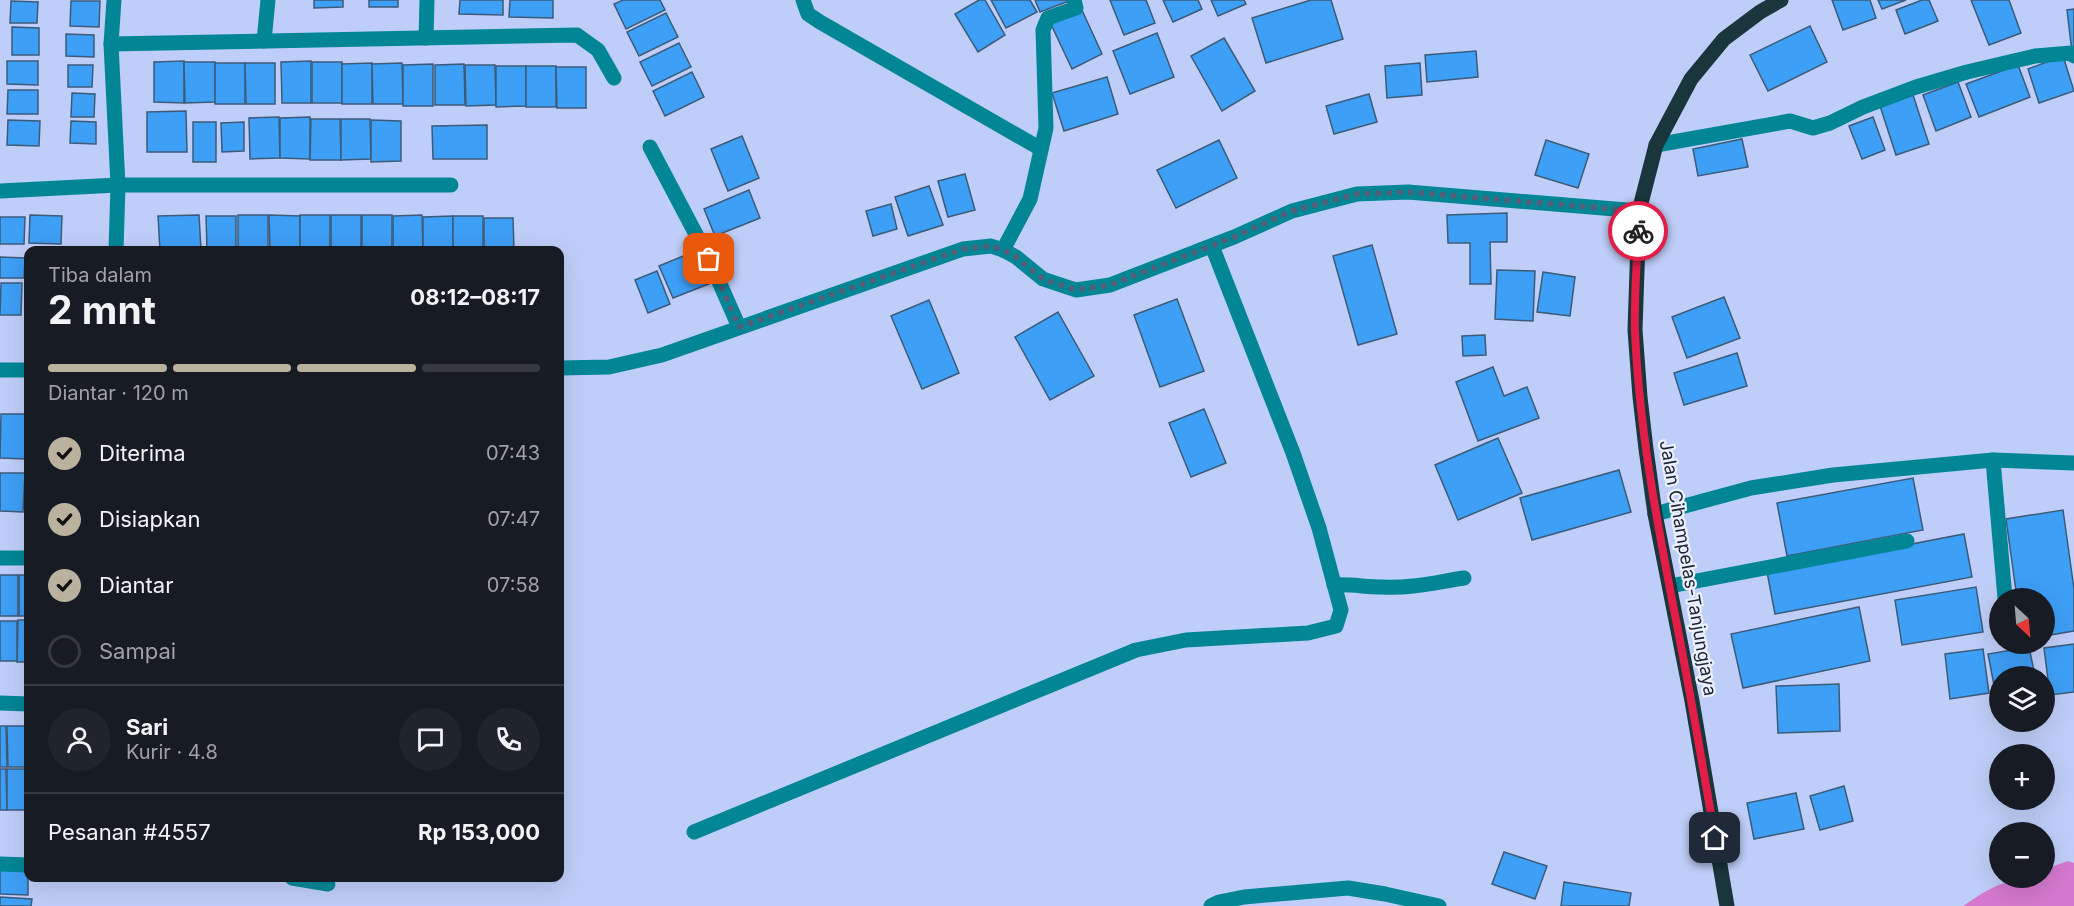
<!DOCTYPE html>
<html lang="id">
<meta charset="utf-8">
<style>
:root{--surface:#171b24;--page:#20242c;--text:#f1f3f6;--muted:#9ea1a6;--line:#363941;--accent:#bab29e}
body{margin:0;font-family:Inter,sans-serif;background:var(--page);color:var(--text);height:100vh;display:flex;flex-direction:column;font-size:22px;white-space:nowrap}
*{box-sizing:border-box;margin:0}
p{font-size:20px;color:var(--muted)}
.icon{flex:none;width:33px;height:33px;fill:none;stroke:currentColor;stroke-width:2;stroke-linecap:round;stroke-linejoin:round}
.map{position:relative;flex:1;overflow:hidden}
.panel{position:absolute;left:24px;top:246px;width:540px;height:636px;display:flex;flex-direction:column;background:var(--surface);border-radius:12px;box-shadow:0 6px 24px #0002}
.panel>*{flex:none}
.needle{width:39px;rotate:154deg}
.controls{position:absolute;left:1989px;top:588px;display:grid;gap:12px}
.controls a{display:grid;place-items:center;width:66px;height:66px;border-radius:50%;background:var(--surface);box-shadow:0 6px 24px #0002;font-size:30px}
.pin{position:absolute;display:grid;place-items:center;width:51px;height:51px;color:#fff;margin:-26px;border-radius:12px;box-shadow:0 3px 9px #0006}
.courier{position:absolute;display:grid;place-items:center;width:60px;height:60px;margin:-30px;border:4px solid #e11d48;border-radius:50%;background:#fff;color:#222;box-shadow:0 2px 8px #0007}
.head em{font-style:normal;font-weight:700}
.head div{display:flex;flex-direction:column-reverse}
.head{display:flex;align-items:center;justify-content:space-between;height:102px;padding:0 24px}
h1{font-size:39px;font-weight:700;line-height:45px}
.bar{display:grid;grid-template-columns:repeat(4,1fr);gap:9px 6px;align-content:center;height:72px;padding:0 24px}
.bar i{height:8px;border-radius:4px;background:var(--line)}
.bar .on{background:var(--accent)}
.bar p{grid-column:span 4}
.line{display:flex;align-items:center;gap:15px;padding:0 24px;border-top:2px solid var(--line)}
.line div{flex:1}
.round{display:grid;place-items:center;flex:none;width:63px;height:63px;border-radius:32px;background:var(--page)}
ol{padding:0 24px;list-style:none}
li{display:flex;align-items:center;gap:18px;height:66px}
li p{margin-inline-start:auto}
li .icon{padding:6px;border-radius:50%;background:var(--accent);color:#111;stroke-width:4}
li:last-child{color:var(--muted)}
li i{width:33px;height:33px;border:3px solid var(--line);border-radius:50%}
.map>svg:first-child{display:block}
.water{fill:#d479cf}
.building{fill:#3e9ff6;stroke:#3c5b79;stroke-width:1.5}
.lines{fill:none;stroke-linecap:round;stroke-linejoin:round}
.minor{stroke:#028696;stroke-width:15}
.major{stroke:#18363b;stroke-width:15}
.done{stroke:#555e77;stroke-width:6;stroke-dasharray:0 10.8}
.route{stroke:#e11d48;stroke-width:8}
.labels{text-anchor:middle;stroke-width:4.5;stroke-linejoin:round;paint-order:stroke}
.street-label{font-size:18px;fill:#1c2131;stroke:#ebf0fd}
</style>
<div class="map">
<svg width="2074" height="906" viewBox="0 0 2074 906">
<rect width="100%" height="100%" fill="#bfcef8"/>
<path class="water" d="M2068,861L2074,863V906H1963C1994,885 2006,878 2044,878L2045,869Z"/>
<g class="building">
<polygon points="314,0 343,0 343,7 314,8"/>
<rect x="369" y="0" width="29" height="7"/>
<polygon points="460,0 503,0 503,15 459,14"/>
<polygon points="510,0 553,0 553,18 509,17"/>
<polygon points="623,0 660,0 665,10 626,29 614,4"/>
<polygon points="979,0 985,0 1005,35 978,52 955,14"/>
<polygon points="991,0 1030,0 1037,12 1006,28"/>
<polygon points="1035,0 1069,0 1069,1 1040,12"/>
<polygon points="1110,0 1146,0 1155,23 1124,35"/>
<polygon points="1163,0 1198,0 1202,9 1173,22"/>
<polygon points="1211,0 1244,0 1246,4 1218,16"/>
<polygon points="1311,0 1331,0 1343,39 1266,63 1252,18"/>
<polygon points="1832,0 1870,0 1876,18 1843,30"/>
<polygon points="1878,0 1906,0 1882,9"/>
<polygon points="1922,0 1929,0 1938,21 1905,34 1896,10"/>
<polygon points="1971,0 2009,0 2021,33 1989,45"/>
<polygon points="11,1 38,2 37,23 10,23"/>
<polygon points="71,1 100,1 99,27 70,26"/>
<polygon points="1081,8 1102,54 1072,69 1050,22"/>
<polygon points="2074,9 2074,52 2072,52 2067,10"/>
<polygon points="666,13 678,37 639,56 627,32"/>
<polygon points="1810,26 1827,62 1768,91 1750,55"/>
<polygon points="12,27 39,28 39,55 12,55"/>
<polygon points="1157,33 1174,77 1130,94 1113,51"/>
<polygon points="66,34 94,35 94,57 66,56"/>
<polygon points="1224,38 1255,91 1222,111 1191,56"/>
<polygon points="679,43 691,67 652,86 640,62"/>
<polygon points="1476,51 1478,77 1427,82 1425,55"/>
<polygon points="2063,56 2074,91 2039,103 2028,69"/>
<polygon points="7,61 38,61 38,85 7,84"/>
<polygon points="184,61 184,103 154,102 154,62"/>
<polygon points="311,61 311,103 282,103 281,62"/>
<polygon points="184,62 215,62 215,102 185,103"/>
<rect x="312" y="62" width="30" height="41"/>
<rect x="215" y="63" width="30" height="41"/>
<polygon points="245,63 275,63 275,104 246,104"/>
<polygon points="372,63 372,104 342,104 342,64"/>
<polygon points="402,63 403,104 373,104 372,64"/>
<polygon points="1420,63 1422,95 1387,98 1385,66"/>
<polygon points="433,64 433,106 403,106 403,65"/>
<polygon points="464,64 465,105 435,105 435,65"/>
<polygon points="68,65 93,65 92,87 68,87"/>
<polygon points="465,65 495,65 496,105 466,106"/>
<polygon points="2018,65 2030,97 1979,117 1966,84"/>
<polygon points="496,66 526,66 526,106 496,107"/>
<rect x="526" y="66" width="30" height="41"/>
<polygon points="556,67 586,67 586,108 557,108"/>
<polygon points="692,72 704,97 665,116 653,91"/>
<polygon points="1107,77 1118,114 1064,131 1052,93"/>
<polygon points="1958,82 1971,117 1936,131 1923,95"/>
<polygon points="8,90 38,90 38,114 7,114"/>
<polygon points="72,93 95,94 94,117 71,117"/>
<polygon points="1369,94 1377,122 1334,134 1326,106"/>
<polygon points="1913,95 1929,144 1896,155 1880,106"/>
<polygon points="186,111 187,152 147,152 147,112"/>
<polygon points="279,117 280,158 250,159 249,118"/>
<polygon points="310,117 310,159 280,158 280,118"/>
<polygon points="1873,117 1885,150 1862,159 1849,126"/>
<polygon points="311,119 340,119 341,160 310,160"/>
<polygon points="341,119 370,119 371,159 341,160"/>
<polygon points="8,120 40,121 39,146 7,145"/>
<polygon points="371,120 401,121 401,161 371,162"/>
<polygon points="71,121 96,122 96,144 70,143"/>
<rect x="193" y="122" width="23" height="40"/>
<polygon points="244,122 244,151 222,152 221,123"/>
<polygon points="487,125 487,159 433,159 432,126"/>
<polygon points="742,136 759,178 728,191 711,149"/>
<polygon points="1742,139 1748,167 1698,176 1693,149"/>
<polygon points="1219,140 1237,178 1176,208 1157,170"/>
<polygon points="1546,140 1589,154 1578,188 1535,175"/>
<polygon points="965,174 975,210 948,217 938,181"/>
<polygon points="929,186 943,225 908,236 895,197"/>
<polygon points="749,190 760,218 715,236 704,209"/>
<polygon points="891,204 897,229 873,236 866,211"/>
<polygon points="1507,213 1507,242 1490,242 1491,284 1470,284 1470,243 1448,243 1447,215"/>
<polygon points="30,215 62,216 61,244 29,243"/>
<polygon points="199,215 201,250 160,250 158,216"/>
<rect x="238" y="215" width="30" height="35"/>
<polygon points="269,215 300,216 300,250 270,250"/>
<rect x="300" y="215" width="30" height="35"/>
<rect x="331" y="215" width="30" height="35"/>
<rect x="362" y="215" width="30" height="35"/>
<polygon points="422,215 423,250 393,250 393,216"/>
<polygon points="206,216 236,216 236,250 207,250"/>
<polygon points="453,216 453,250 423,250 423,217"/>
<rect x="453" y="216" width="30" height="34"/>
<polygon points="0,217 25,217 24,244 0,244"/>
<polygon points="484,218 513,218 514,250 484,250"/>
<polygon points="1372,245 1397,334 1358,345 1333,256"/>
<polygon points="698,250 711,283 673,298 659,266"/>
<polygon points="0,257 25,258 24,278 0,278"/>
<polygon points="1497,270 1535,271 1533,321 1495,319"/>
<polygon points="657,271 670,304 648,313 635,280"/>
<polygon points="1543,272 1575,277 1570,316 1537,312"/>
<polygon points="1,283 22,283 21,315 0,315"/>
<polygon points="1724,297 1740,338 1687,358 1672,317"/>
<polygon points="1177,299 1204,371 1160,387 1134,315"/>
<polygon points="929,300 959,373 922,389 891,316"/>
<polygon points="1058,312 1094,376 1050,400 1015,337"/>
<polygon points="1485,335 1486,355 1463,356 1462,336"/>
<polygon points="1737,353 1747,386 1684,405 1674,373"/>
<polygon points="1493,367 1504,396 1527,387 1539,418 1478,441 1456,382"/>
<polygon points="1204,409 1226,463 1191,477 1169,423"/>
<polygon points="1,414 27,414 25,459 0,458"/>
<polygon points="1498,438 1522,493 1458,520 1435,465"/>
<polygon points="1619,470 1631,512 1532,540 1520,498"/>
<polygon points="0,473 25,473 23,512 0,511"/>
<polygon points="26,474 28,474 28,513 25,512"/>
<polygon points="1913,478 1923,530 1787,556 1777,503"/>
<polygon points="2063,510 2074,589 2074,631 2044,636 2044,598 2017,598 2006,519"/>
<polygon points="1964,534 1972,577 1775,614 1767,572"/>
<rect x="0" y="575" width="18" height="41"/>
<rect x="19" y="575" width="9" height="41"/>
<polygon points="1976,587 1983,632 1902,645 1895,600"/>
<polygon points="1859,607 1870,661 1743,688 1731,634"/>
<polygon points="18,620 28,620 28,662 17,662"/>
<rect x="0" y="621" width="17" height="40"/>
<polygon points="2074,644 2074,692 2050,695 2044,648"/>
<polygon points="2029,647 2035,676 2000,676 2000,701 1997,701 1988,654"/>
<polygon points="1983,649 1989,693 1950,699 1945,654"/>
<polygon points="1839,684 1840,731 1778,733 1776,686"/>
<polygon points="0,726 6,726 7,767 0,767"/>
<polygon points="7,726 28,726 28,767 8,767"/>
<polygon points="0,769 6,769 7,810 0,810"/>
<rect x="7" y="769" width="21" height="41"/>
<polygon points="1844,786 1853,821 1820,830 1810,796"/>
<polygon points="1796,793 1804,829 1754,839 1747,803"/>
<polygon points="1504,852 1547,866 1535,899 1492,884"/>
<polygon points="0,867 28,868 28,895 0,894"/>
<polygon points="1564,882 1631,893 1629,906 1561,906"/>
<polygon points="0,897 32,899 31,906 0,906"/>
</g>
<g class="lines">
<g class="minor">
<polyline points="114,0 111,44 118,185 116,250"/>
<polyline points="803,0 808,14 820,22 1041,149"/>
<polyline points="426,38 427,0"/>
<polyline points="264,41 268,0"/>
<polyline points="111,44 577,35 598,50 614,78"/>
<polyline points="1656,145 1790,121 1813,128 1830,123 1863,107 1916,87 1967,72 2035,56 2072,53 2074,56"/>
<polyline points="650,147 709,259 739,327"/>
<polyline points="0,191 118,185 451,185"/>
<polyline points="1003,250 1030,199 1046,128 1043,30 1048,18 1076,8 1074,0"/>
<polyline points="560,368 609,367 662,355 963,249 991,246 1003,250 1016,257 1043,279 1076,290 1110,285 1234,237 1292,211 1357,194 1408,192 1639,211"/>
<polyline points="0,370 28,370"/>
<polyline points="1993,460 2005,598"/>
<polyline points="1655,514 1751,488 1833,475 1993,460 2074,463"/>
<polyline points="0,558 28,558"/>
<path d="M1334,585C1351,584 1366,587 1382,587C1409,589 1437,582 1464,578"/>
<polyline points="1670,586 1907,541"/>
<polyline points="0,703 28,704"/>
<polyline points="694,832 1136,650 1186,640 1308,633 1336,626 1341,610 1319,528 1293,453 1212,246"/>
<polyline points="0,864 28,865"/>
<polyline points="292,878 328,884"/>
<polyline points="1211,906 1219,902 1244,897 1348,888 1385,894 1439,906"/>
</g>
<polyline class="major" points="1727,906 1692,701 1655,514 1646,449 1640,397 1635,330 1639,211 1656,145 1691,79 1724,39 1760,12 1781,0"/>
</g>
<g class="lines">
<polyline class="done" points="709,259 739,327 963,249 991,246 1003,250 1016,257 1043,279 1076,290 1110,285 1234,237 1292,211 1357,194 1408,192 1639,211 1638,231"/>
<path class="route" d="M1638,231C1637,264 1634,298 1635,331C1639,426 1656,517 1674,610C1689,685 1702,761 1715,838"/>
</g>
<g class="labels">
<g class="street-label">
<text transform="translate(1688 568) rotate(80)" y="6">Jalan Cihampelas-Tanjungjaya</text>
</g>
</g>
</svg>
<div class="controls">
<a><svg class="needle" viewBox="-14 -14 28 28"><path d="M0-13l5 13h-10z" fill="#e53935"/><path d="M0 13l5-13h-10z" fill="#9ea1a6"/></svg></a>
<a><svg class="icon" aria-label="layers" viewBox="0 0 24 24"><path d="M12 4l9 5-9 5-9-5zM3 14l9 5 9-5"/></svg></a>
<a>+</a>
<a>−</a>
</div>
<div class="pin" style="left:709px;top:259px;background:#ea580c"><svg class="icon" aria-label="bag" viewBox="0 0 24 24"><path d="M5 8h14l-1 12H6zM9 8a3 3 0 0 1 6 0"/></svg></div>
<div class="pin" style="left:1715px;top:838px;background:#1f2937"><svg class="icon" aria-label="home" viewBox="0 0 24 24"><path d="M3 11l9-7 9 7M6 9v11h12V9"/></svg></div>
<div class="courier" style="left:1638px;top:231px"><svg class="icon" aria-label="bike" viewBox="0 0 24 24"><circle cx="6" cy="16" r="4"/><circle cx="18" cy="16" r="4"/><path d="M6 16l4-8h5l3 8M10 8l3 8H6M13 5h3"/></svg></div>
<section class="panel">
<div class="head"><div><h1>2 mnt</h1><p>Tiba dalam</p></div><em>08:12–08:17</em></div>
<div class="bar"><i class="on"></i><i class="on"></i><i class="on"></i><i></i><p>Diantar · 120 m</p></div>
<ol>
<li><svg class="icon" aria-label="check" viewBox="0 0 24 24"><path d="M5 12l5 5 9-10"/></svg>Diterima<p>07:43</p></li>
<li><svg class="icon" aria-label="check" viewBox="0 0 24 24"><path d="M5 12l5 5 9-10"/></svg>Disiapkan<p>07:47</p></li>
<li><svg class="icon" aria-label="check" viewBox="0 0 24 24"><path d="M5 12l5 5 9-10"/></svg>Diantar<p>07:58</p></li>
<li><i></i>Sampai</li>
</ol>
<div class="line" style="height:108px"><a class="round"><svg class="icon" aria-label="person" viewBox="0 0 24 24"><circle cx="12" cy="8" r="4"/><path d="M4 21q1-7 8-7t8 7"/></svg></a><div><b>Sari</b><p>Kurir · 4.8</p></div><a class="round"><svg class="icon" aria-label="chat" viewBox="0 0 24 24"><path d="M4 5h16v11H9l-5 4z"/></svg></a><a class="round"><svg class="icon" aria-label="phone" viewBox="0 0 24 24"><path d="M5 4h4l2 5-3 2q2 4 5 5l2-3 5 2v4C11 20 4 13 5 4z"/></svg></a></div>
<div class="line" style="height:78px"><div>Pesanan #4557</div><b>Rp 153,000</b></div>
</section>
</div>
